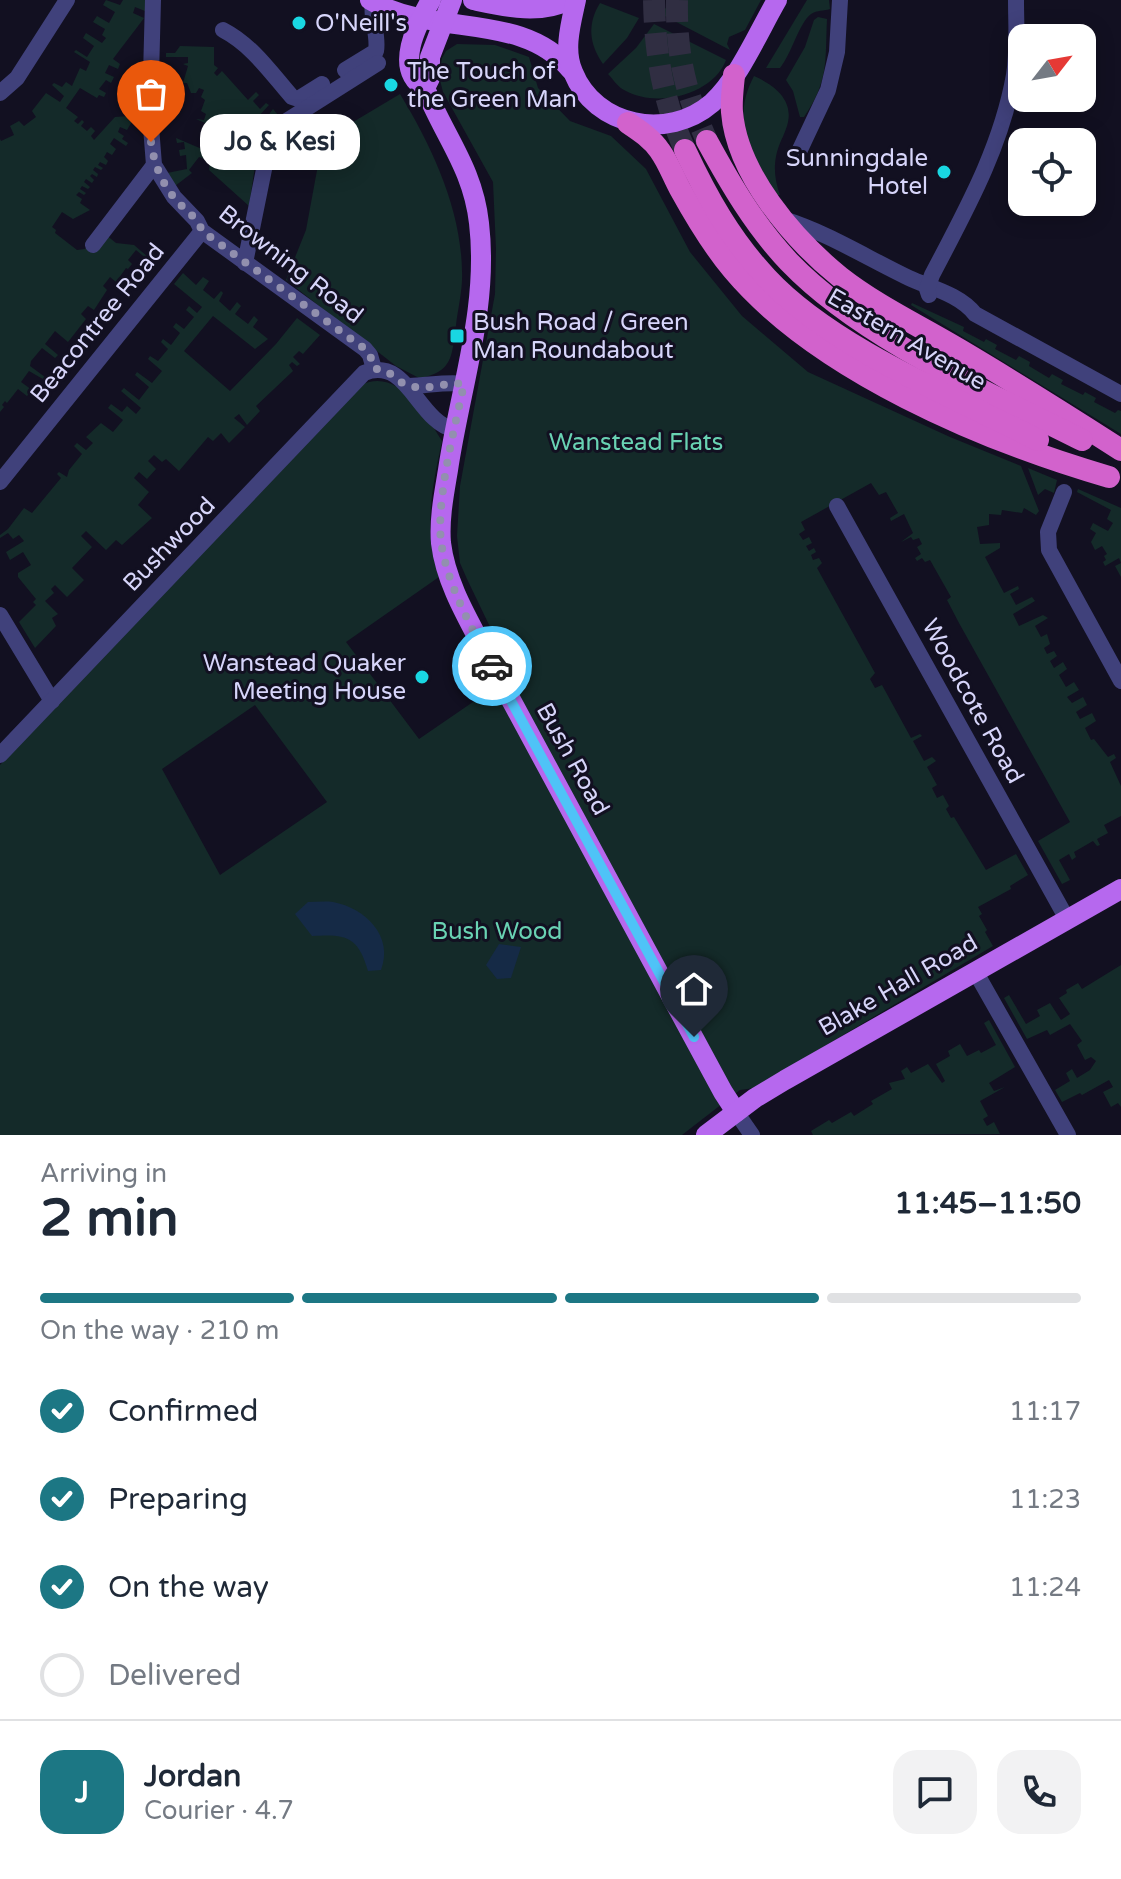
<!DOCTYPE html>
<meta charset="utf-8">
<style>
:root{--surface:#fff;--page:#f2f2f3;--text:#1f2937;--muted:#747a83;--line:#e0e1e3;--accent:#1c7784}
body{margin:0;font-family:"Varela Round",sans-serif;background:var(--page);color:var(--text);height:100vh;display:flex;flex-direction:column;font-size:30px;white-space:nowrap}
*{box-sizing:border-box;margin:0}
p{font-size:26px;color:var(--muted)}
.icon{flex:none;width:44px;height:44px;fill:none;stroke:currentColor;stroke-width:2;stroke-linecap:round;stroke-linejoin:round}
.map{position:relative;height:1135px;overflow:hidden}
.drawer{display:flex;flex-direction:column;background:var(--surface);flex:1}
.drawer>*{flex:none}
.needle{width:52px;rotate:59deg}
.buttons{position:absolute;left:1008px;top:24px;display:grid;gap:16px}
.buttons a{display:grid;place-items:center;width:88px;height:88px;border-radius:16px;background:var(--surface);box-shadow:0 4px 20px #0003;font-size:40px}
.pin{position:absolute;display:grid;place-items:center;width:68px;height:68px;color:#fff;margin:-82px -34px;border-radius:50% 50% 50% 0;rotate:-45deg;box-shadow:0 0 8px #0007}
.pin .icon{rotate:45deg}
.courier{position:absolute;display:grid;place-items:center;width:80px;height:80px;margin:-40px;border:6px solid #4fc3f7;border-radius:50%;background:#fff;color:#222;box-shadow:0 2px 10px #0007}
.bubble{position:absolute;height:56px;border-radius:24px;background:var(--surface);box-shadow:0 4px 20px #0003;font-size:26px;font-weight:700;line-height:56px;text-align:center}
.overview em{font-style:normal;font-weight:700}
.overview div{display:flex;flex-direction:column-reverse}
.overview{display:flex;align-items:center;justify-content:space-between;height:136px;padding:0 40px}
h1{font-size:52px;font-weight:700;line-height:60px}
.bar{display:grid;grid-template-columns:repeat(4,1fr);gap:12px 8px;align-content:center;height:96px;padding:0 40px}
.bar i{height:10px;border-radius:6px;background:var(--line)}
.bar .selected{background:var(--accent)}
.bar p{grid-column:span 4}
.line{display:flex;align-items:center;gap:20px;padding:0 40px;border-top:2px solid var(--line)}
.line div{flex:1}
.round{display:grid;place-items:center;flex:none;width:84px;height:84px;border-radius:24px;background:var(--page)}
ol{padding:0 40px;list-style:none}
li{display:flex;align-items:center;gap:24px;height:88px}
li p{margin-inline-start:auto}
li .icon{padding:8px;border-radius:50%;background:var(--accent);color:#fff;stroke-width:4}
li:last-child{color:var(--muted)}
li i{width:44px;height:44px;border:4px solid var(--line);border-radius:50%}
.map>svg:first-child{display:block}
.green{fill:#142a29;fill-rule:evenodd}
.water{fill:#152a46}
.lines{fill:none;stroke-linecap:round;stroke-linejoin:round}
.trunk-tunnel{stroke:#302e42;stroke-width:22;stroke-dasharray:22 11;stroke-linecap:butt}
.minor{stroke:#40417b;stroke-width:16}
.primary{stroke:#b668ee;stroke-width:20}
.trunk{stroke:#d262cc;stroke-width:22}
.done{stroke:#9290ae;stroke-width:8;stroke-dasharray:0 14.4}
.route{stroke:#4fc3f7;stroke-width:10}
.poi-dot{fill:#19d7e2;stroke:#121021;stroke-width:3}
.labels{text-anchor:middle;stroke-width:6;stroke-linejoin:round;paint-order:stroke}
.poi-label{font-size:24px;fill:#d7d5fa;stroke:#121021;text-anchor:start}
.street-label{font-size:24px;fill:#d7d5fa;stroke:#121021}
.park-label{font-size:24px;fill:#69d2b3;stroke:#121021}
</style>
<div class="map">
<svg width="1121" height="1135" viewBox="0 0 1121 1135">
<rect width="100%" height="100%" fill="#121021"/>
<g class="green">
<path d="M106,0L120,5L123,0H146L145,11L135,7L133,13L144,18C134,32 123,45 113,59L120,64L118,69L109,65L105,73L114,77L111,83L106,80L99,89L106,93L104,97L99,95L97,98L80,88L66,108L78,117L74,121L78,124L82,120L84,122L81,126L87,131L91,127L95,131L91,136L94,140L115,117L145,115V120L134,118L127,130L120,127L118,132L124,136L122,139L128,143L126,146L114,138L110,144L116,149L112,155L107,152L104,157L108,161L106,165L100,162L98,165L103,168L101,170L95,167L93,170L98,174L97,177L92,174L90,176L94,180L92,183L86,179L84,182L90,187L88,189L82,186L80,189L86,193L84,195L79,192L76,195L82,199L80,203L90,210L73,219L62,212L52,227L56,230L55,233L77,250L85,249L90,242L106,235L116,243L134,245L155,263L154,265L136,250L128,260L132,264L128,269L126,268L116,282L110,277L103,286L107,290L94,310L88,306L81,314L86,319L68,342L55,331L45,344L58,355L55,358L42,348L31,361L30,366L49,380L48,382L29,371L21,382L32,390L27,396L18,389L7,403L5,401L2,405L4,407L0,412V139L1,141L14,135L10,126L19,121L24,126L36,117L32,111L46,93L60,102L64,96L52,85L54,83L62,87L66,82L72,86L80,68L86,71L90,62L74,52L76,50L87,57L94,46L83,38L86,33L102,43L106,38L102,35L105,29L93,22L97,16L109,23L115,12L103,5Z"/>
<polygon points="672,0 761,0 745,30 729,37 727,44 730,50 661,14"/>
<path d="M807,0H829L830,9C824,11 817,10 811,14C799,23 792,53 780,68H766Z"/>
<path d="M600,3L639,18L627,38L603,64C589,44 587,24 600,3Z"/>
<path d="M818,17L827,19C825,62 829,80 804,117H800L793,91L786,80L805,47L814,20Z"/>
<path d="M654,24L726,60C713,95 657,108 626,91C618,88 613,79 608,74L636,48Z"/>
<path d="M457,44L495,45L529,57L538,88L570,121L611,136L646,169L690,252L742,316L808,372L950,437L1021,466L1039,511L1036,515L1024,508L1022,513L1002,510L1001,515L989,514V525L977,527L980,544L1000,543V548L985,557L1004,593L1018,586L1019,589L1010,594L1016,605L1032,597L1035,601L1013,614L1019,626L1043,615L1048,618L1035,626L1041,637L1047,634L1050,644L1044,648L1047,654L1054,651L1057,656L1050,661L1054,668L1063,662L1067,669L1059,675L1066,687L1074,682L1079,690L1067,697L1072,703L1083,697L1087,705L1076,712L1080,719L1092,713L1096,721L1085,728L1091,740L1094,739L1108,757L1114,754L1116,758L1110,762L1121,786V816L1104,825L1108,833L1097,839L1100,845L1097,846L1093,841L1074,852L1076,857L1072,860L1069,854L1059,860L1070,880L1062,884L1038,841L1070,822L959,623L947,600L951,597L930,560L925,562L922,558L917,561L915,558L921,554L917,547L922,544L919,538L913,540L911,537L901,542L913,533L904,514L891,521L890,518L898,513L886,492L879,495L871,483L801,522L805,530L799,534L803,540L809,537L812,543L806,546L809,551L814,548L816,552L811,555L813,560L819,558L822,563L817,568L875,673L870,679L875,688L882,685L911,738L920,734L922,736L913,741L924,761L932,757L936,761L927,767L937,785L932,788L937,798L943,795L949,806L946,809L951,818L954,817L986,870L1016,854L1028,875L1010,886L1011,889L978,907L982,914L979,916L987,930L985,932L993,946L754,1088L740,1090L682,1135H0V765L361,385C397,367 425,413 442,441C432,488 423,530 439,577L346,642L419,739L489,691L481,634L491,629L467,579L460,563L457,536L460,486L495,294L496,249L493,182L443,92L439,76L442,58L446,51ZM255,705L327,802L220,875L162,769Z"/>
<polygon points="180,46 214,47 214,65 218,68 214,73 217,76 222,71 248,100 256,92 259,95 253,101 260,109 266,103 269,105 259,116 264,121 273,109 278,115 265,126 254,121 253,135 238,132 232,161 255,166 249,206 209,170 210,161 199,157 189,170 192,173 175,186 167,173 187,169 186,155 180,156 179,150 185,149 184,142 177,143 176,138 209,152 211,148 219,152 224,143 215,141 217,135 204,129 205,123 196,119 204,120 206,114 201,111 205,100 201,97 204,90 199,88 196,93 191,93 187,83 183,83 188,66 183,64 188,63 188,57 166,57 166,53 175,53"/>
<path d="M754,76C772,84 793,98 788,122C786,132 780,141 777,152C773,167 775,181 780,195H775C754,154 729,123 754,76Z"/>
<path d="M400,94C432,147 461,208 462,271C463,289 458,308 456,325C452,355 453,373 419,378L396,366L286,280L306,230L325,127L332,123L338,131Z"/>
<polygon points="183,273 196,285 203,277 209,281 203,290 214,299 221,291 223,293 219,301 230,311 237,302 241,306 235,314 248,324 254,316 258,320 253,327 268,339 255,349 213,316 184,351 230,391 276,344 297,318 320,335 303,354 299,351 293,357 300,364 297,366 292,362 289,365 293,371 256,406 260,411 247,425 239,414 234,418 245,427 229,443 221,433 213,441 208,437 179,471 166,459 162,462 154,455 148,461 156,469 147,479 139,472 134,478 149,492 138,505 152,518 122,545 116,540 106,550 86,531 81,536 92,547 72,568 84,580 67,597 55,585 51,589 54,593 45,601 58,614 52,618 56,626 35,648 19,622 36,605 33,602 36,599 18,577 18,573 31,565 23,552 10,560 6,552 24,541 19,535 13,539 8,533 0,538 0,535 8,529 24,508 32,513 61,478 57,474 59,472 67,477 69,470 82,454 74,446 77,443 86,450 93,443 86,437 101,423 113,432 123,420 108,408 111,404 122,412 127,406 136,414 141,408 121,391 124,388 139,400 149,387 135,375 137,372 152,383 162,371 148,359 150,356 158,361 168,349 161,342 163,339 171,345 180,333 173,327 176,323 184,329 194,317 186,310 189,306 197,313 202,307 174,284"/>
<polygon points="912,303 964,327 963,331 984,342 986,339 997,345 995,349 1016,360 1019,356 1030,362 1029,366 1049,378 1052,374 1063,380 1061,384 1083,395 1085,392 1096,398 1094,402 1115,413 1118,410 1121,411 1121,434 911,305"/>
<polygon points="1028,468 1057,480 1054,493 1045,489 1038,495"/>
<polygon points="1078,489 1121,508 1121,577 1115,566 1121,563 1119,558 1105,566 1103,562 1106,560 1104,556 1107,554 1102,546 1095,550 1091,542 1096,533 1090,529 1093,523 1108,531 1113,523 1107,519 1111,510 1077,492"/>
<polygon points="1121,965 1121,1107 1118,1103 1111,1107 1103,1092 1113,1087 1109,1080 1082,1095 1080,1093 1062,1102 1055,1090 1070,1081 1066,1073 1072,1069 1077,1078 1090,1070 1096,1061 1091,1057 1085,1060 1077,1045 1082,1041 1070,1024 1050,1035 1047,1030 1027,1039 1004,998 1009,995 1026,1024 1040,1016 1037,1010 1050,1003 1061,1020 1070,1014 1059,998 1067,993 1066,990 1078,983 1082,989"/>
<polygon points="989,1020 1015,1067 989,1083 994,1091 1005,1087 980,1101 988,1116 983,1119 987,1126 994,1122 1000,1134 813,1135 811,1131 829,1120 832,1123 851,1112 854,1116 873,1104 871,1101 892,1089 889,1083 905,1079 901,1071 907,1067 911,1073 928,1064 942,1083 945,1081 936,1064 950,1056 948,1051 960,1044 967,1056 979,1050 981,1053 996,1045 984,1023"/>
</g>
<g class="water">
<path d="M308,902C316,902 325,901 333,902C366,908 394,937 381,970L368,971C358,936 346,934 312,936L295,914Z"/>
<polygon points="499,944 521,947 511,978 497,979 486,965"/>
</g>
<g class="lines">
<g class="trunk-tunnel">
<path d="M654,0C655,54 663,101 685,150"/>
<path d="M677,0C676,54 685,91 707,141"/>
</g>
<g class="minor">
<polyline points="153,0 150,114 154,165 174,197 197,221 202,231 365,349 370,355 374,369"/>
<path d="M223,30C252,45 271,73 292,97L298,99L322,84"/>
<path d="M345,70L376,51C379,34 370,20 373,2"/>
<polyline points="0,93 17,78 67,0"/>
<polyline points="796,158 828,90 837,52 840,0"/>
<path d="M783,219C828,233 867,258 909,278C931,288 959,294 975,314L1121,394"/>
<polyline points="93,245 154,165"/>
<polyline points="245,263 271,135 277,127 378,63"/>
<path d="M929,295L927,289L932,275C966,210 1001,148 1014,75C1018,50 1016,25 1016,0"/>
<path d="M409,386C426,386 448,381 464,384"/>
<polyline points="0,482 202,231"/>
<polyline points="1064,492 1048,532 1049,550 1121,681"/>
<polyline points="837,506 1067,919"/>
<polyline points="0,615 52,701"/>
<path d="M0,755L364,373C408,355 417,422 455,430"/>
<polyline points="975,971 1068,1135"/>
<polyline points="736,1112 752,1135"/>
</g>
<g class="primary">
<path d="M370,0C433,38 521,10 571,70"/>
<path d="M431,0C417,24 393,69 425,88C444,136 473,168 479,223C489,308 460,388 448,470C444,494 439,519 441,543C446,585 471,624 490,661L723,1092L736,1112"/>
<path d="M473,0C506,7 539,15 570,0"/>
<path d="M576,0C571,23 563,50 573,72C595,127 668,141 712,103C738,80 759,31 777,0"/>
<polyline points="425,88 430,78 430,57 452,0"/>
<polyline points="706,1135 755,1098 785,1080 1121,889"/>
</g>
<g class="trunk">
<path d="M734,75C733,87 731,100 732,112C737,174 793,239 840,277C877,306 920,326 960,350C1014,382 1068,416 1121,450"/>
<path d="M628,123C640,131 652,139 660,151C668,162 673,176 680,189C696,218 712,245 733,270C818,371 985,441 1109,477"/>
<path d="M707,141C731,185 755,226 789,262C863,339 987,392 1082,440"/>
<path d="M685,150C707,197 731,240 767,278C831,347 954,397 1038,440"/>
</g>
</g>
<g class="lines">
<path class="done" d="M151,142C154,164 162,184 177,201C186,211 198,218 202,231L365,349L370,355L374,369C391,368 396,383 410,386C428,391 447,381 464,384C455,427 434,506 442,548C450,590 472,629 492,666"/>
<polyline class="route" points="492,666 694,1037"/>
</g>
<g class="poi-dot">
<circle cx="299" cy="23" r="8"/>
<circle cx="391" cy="85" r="8"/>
<circle cx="944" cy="172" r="8"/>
<rect x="449" y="328" width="16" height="16" rx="4"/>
<circle cx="422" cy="677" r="8"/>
</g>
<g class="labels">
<g class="poi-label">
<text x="315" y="31">O'Neill's</text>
<text x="407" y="79">The Touch of<tspan x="407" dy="28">the Green Man</tspan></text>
<text x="928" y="166" text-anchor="end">Sunningdale<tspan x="928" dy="28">Hotel</tspan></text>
<text x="473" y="330">Bush Road / Green<tspan x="473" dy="28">Man Roundabout</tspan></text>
<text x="406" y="671" text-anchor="end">Wanstead Quaker<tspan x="406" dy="28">Meeting House</tspan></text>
</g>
<g class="street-label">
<text transform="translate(291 264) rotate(38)" y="8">Browning Road</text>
<text transform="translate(97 323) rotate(-51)" y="8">Beacontree Road</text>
<text transform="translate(907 339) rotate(30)" y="8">Eastern Avenue</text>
<text transform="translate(169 544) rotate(-46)" y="8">Bushwood</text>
<text transform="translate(973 701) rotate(61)" y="8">Woodcote Road</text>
<text transform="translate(573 759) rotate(61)" y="8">Bush Road</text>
<text transform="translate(898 985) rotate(-30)" y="8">Blake Hall Road</text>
</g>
<g class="park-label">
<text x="636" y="450">Wanstead Flats</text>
<text x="497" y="939">Bush Wood</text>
</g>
</g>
</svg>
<div class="buttons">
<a><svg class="needle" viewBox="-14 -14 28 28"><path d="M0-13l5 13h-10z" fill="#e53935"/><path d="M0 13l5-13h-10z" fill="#747a83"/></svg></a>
<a><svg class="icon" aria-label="locate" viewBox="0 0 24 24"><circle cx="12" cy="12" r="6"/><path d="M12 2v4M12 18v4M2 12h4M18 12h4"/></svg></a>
</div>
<div class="pin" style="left:151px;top:142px;background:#ea580c"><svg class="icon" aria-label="bag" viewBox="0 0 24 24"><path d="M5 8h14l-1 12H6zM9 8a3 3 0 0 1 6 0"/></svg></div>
<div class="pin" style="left:694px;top:1037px;background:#1f2937"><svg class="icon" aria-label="home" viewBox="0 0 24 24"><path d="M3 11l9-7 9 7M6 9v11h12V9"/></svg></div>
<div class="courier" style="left:492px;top:666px"><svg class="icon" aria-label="car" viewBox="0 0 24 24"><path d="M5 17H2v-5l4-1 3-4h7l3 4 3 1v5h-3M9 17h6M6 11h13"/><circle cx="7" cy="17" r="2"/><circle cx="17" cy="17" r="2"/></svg></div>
<div class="bubble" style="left:200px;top:114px;width:160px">Jo &amp; Kesi</div>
</div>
<section class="drawer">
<div class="overview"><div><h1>2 min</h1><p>Arriving in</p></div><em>11:45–11:50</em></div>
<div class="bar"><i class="selected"></i><i class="selected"></i><i class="selected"></i><i></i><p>On the way · 210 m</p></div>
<ol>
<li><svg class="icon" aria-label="check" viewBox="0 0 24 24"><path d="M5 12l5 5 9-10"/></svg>Confirmed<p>11:17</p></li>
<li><svg class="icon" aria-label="check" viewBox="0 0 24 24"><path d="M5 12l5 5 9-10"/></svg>Preparing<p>11:23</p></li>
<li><svg class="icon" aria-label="check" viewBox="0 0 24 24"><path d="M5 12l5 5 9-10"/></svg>On the way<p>11:24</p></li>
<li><i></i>Delivered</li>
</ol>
<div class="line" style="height:144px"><b class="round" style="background:var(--accent);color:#fff">J</b><div><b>Jordan</b><p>Courier · 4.7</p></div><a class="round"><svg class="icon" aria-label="chat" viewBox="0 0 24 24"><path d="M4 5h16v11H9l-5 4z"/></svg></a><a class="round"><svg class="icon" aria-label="phone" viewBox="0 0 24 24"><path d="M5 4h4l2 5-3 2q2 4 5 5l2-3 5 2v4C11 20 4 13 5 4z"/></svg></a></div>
</section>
